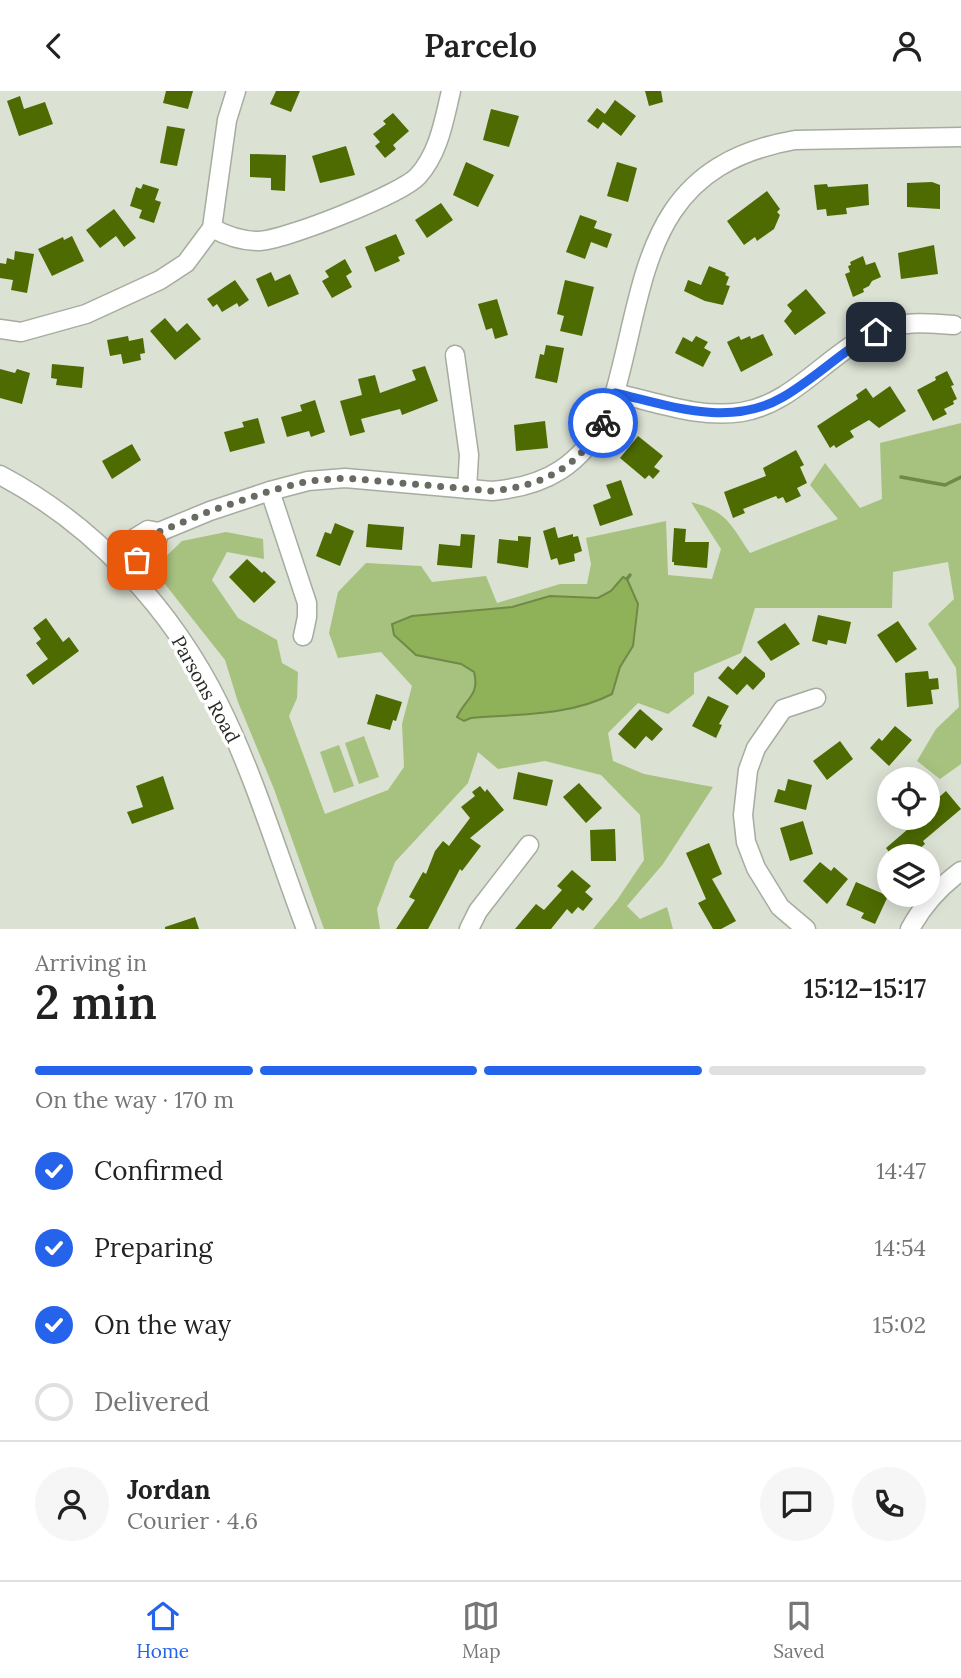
<!DOCTYPE html>
<meta charset="utf-8">
<style>
:root{--surface:#fff;--page:#f6f6f6;--text:#222;--muted:#767676;--line:#e0e0e0;--accent:#2563eb}
body{margin:0;font-family:Lora,serif;background:var(--page);color:var(--text);height:100vh;display:flex;flex-direction:column;font-size:26px;white-space:nowrap}
*{box-sizing:border-box;margin:0}
p{font-size:23px;color:var(--muted)}
.icon{flex:none;width:38px;height:38px;fill:none;stroke:currentColor;stroke-width:2;stroke-linecap:round;stroke-linejoin:round}
.map{position:relative;height:838px;overflow:hidden}
.sheet{display:flex;flex-direction:column;background:var(--surface);flex:1}
.sheet>*{flex:none}
.buttons{position:absolute;left:877px;top:676px;display:grid;gap:14px}
.buttons a{display:grid;place-items:center;width:63px;height:63px;border-radius:50%;background:var(--surface);box-shadow:0 4px 18px #0003;font-size:35px}
.pin{position:absolute;display:grid;place-items:center;width:60px;height:60px;color:#fff;margin:-30px;border-radius:14px;box-shadow:0 4px 10px #0006}
.courier{position:absolute;display:grid;place-items:center;width:70px;height:70px;margin:-35px;border:5px solid #2563eb;border-radius:50%;background:#fff;color:#222;box-shadow:0 2px 9px #0007}
.summary em{font-style:normal;font-weight:600}
.summary div{display:flex;flex-direction:column-reverse}
.summary{display:flex;align-items:center;justify-content:space-between;height:119px;padding:0 35px}
h1{font-size:46px;font-weight:600;line-height:52px}
.bar{display:grid;grid-template-columns:repeat(4,1fr);gap:10px 7px;align-content:center;height:84px;padding:0 35px}
.bar i{height:9px;border-radius:5px;background:var(--line)}
.bar .selected{background:var(--accent)}
.bar p{grid-column:span 4}
.line{display:flex;align-items:center;gap:18px;padding:0 35px;border-top:2px solid var(--line)}
.line div{flex:1}
.round{display:grid;place-items:center;flex:none;width:74px;height:74px;border-radius:37px;background:var(--page)}
ol{padding:0 35px;list-style:none}
li{display:flex;align-items:center;gap:21px;height:77px}
li p{margin-inline-start:auto}
li .icon{padding:7px;border-radius:50%;background:var(--accent);color:#fff;stroke-width:4}
li:last-child{color:var(--muted)}
li i{width:38px;height:38px;border:4px solid var(--line);border-radius:50%}
header{display:flex;justify-content:space-between;align-items:center;height:91px;padding:0 35px;background:var(--surface);font-size:32px;font-weight:600}
.menu{display:flex;justify-content:space-around;align-items:center;height:98px;border-top:2px solid var(--line);background:var(--surface);font-size:19px;color:var(--muted)}
.menu a{display:grid;justify-items:center;gap:4px}
.menu .selected{color:var(--accent)}
.map>svg:first-child{display:block}
.green{fill:#a7c27f}
.water{fill:#8fb157;stroke:#708948;stroke-width:2}
.lines{fill:none;stroke-linecap:round;stroke-linejoin:round}
.stream{stroke:#708948;stroke-width:3.5}
.building{fill:#4d6b01}
.minor-casing{stroke:#a6ac9f;stroke-width:21}
.minor{stroke:#fff;stroke-width:18}
.done{stroke:#676b62;stroke-width:7;stroke-dasharray:0 12.6}
.route{stroke:#2563eb;stroke-width:9}
.labels{text-anchor:middle;stroke-width:7;stroke-linejoin:round;paint-order:stroke}
.street-label{font-size:19px;fill:#282b25;stroke:#fff}
</style>
<header><svg class="icon" aria-label="back" viewBox="0 0 24 24"><path d="M15 5l-7 7 7 7"/></svg>Parcelo<svg class="icon" aria-label="person" viewBox="0 0 24 24"><circle cx="12" cy="8" r="4"/><path d="M4 21q1-7 8-7t8 7"/></svg></header>
<div class="map">
<svg width="961" height="838" viewBox="0 0 961 838">
<rect width="100%" height="100%" fill="#dbe1d3"/>
<g class="green">
<path d="M961,332V673L940,688L917,670L936,638L959,616L956,577L928,533L954,508L948,471L893,481L892,517H755L741,562L694,582V603L668,623L638,612L608,642L613,670L644,683L713,696L663,773L627,815L640,828L667,816L673,838H593L617,809L644,769L640,724L601,684L545,670L498,678L478,661L468,692L395,771L377,818L380,838H324L274,698L238,611L225,569L153,478L182,450L226,441L263,448L264,468L227,461L212,489L238,527L277,549L282,572L298,581L297,607L289,625L325,723L388,699L404,676L402,633L412,595L381,561L338,567L329,542L338,501L366,472L421,475L432,491L486,485L497,512L560,493H587L591,473L586,447L666,430L668,484L712,488L721,458L691,411C728,421 730,433 750,462L838,428L810,394L825,372L860,417L882,408L880,352Z"/>
<polygon points="364,645 379,686 359,693 345,652"/>
<polygon points="339,654 354,695 334,702 320,661"/>
</g>
<path class="water" d="M623,486L627,488L638,513L633,555L620,576L612,603C570,625 518,623 471,627L464,630L457,626C466,607 480,604 474,581L461,573L416,564L394,544L392,533L412,525L512,516L550,505L598,507L611,500Z"/>
<g class="lines">
<g class="stream">
<polyline points="901,386 945,394 961,386"/>
<polyline points="627,488 630,484"/>
</g>
</g>
<g class="building">
<polygon points="166,0 193,0 188,18 163,12"/>
<polygon points="276,0 300,0 291,21 270,13"/>
<polygon points="645,0 661,0 663,11 649,15"/>
<polygon points="20,5 24,18 45,11 53,33 19,45 7,10"/>
<polygon points="615,9 636,25 621,45 603,31 598,38 587,30 597,17 605,23"/>
<polygon points="491,18 519,25 509,56 483,49"/>
<polygon points="393,22 409,40 393,54 396,58 385,67 375,55 380,51 373,43 386,33 383,30"/>
<polygon points="167,35 185,38 177,75 160,72"/>
<polygon points="346,55 355,84 320,92 312,65"/>
<polygon points="250,63 286,64 285,100 271,99 271,87 250,86"/>
<polygon points="466,71 494,84 478,116 453,104"/>
<polygon points="617,71 637,77 628,111 607,105"/>
<polygon points="932,91 940,94 940,118 907,116 907,92"/>
<polygon points="143,93 159,98 155,109 161,111 154,132 139,127 142,119 130,115 136,96 141,98"/>
<polygon points="827,93 828,96 868,93 869,114 846,117 847,123 827,125 826,118 817,119 814,94"/>
<polygon points="767,100 780,118 777,121 780,124 774,138 757,150 755,146 744,154 727,130"/>
<polygon points="441,112 453,129 427,147 415,129"/>
<polygon points="114,118 136,147 124,156 116,145 100,157 86,139"/>
<polygon points="580,124 597,130 594,137 612,143 607,157 591,151 585,168 566,161"/>
<polygon points="396,143 405,163 398,166 400,170 375,181 365,156"/>
<polygon points="72,145 84,170 52,185 38,158 63,146 64,149"/>
<polygon points="934,154 938,183 901,188 898,162"/>
<polygon points="15,160 34,163 27,202 11,199 13,189 0,187 0,172 6,173 7,167 14,169"/>
<polygon points="863,165 866,174 875,171 881,186 872,190 869,195 863,198 864,201 853,206 845,183 850,181 848,175 851,174 850,171"/>
<polygon points="345,168 352,181 346,185 352,196 332,207 322,190 329,186 325,180"/>
<polygon points="709,175 726,182 725,184 729,186 726,194 730,195 723,214 705,210 684,200 688,189 701,194"/>
<polygon points="271,181 275,190 290,183 299,203 268,216 256,188"/>
<polygon points="235,189 249,209 239,216 237,212 222,221 217,213 213,216 207,208"/>
<polygon points="565,189 594,196 582,245 560,240 564,225 557,223"/>
<polygon points="806,198 826,222 795,244 784,230 792,220 787,214"/>
<polygon points="497,208 508,244 495,248 492,237 486,239 478,213"/>
<polygon points="165,227 177,241 187,232 201,248 175,269 150,240"/>
<polygon points="763,243 773,264 741,281 727,251 739,245 741,249 750,245 751,248"/>
<polygon points="128,245 129,250 143,247 145,262 140,263 141,269 123,273 121,263 110,265 107,249"/>
<polygon points="696,245 708,251 704,257 711,261 703,276 675,262 683,246 692,251"/>
<polygon points="546,254 564,257 557,292 535,287 540,263 544,264"/>
<polygon points="52,273 84,276 82,297 56,294 57,288 51,287"/>
<polygon points="425,275 438,310 402,324 400,318 361,328 365,341 350,345 340,310 362,304 358,288 375,284 380,302 416,289 412,279"/>
<polygon points="0,278 15,282 17,278 30,282 22,313 0,307"/>
<polygon points="947,280 954,294 951,295 957,308 953,310 954,313 944,318 947,323 933,330 917,299 936,289 935,286"/>
<polygon points="890,295 906,320 879,337 869,329 850,340 854,346 836,357 834,354 830,357 817,335 858,308 856,304 866,297 873,307"/>
<polygon points="315,309 325,341 311,346 309,340 287,346 281,326 302,320 300,314"/>
<polygon points="258,327 265,352 230,361 224,341 244,336 242,331"/>
<polygon points="545,330 548,357 516,360 514,334"/>
<polygon points="638,345 663,365 654,376 660,380 653,388 649,384 645,388 620,367"/>
<polygon points="132,353 141,369 112,388 102,370"/>
<polygon points="796,359 804,374 800,376 807,392 797,397 801,405 786,412 783,406 778,408 776,405 743,418 745,422 733,427 724,401 766,385 763,377"/>
<polygon points="621,389 633,424 600,435 593,414 611,407 606,394"/>
<polygon points="335,432 354,440 340,475 316,465 325,441 331,443"/>
<polygon points="368,433 404,436 402,459 366,456"/>
<polygon points="555,436 558,447 573,443 573,446 578,445 582,460 574,463 575,470 559,474 557,467 551,469 543,440"/>
<polygon points="674,437 686,438 685,451 709,451 707,477 674,474 674,471 672,471"/>
<polygon points="461,443 475,444 472,477 437,474 439,453 460,455"/>
<polygon points="518,445 531,446 528,477 497,472 499,448 518,450"/>
<polygon points="247,468 262,482 264,480 276,491 254,512 229,486"/>
<polygon points="818,524 851,531 846,553 828,549 827,554 812,550"/>
<polygon points="46,527 63,551 69,546 79,560 33,594 26,584 48,568 36,552 41,548 33,537"/>
<polygon points="898,530 917,558 896,572 877,544"/>
<polygon points="785,532 800,553 771,570 757,551"/>
<polygon points="745,565 765,582 765,586 753,599 747,593 737,604 718,587 728,575 733,579"/>
<polygon points="928,580 929,588 938,587 939,598 931,599 933,613 907,616 905,582"/>
<polygon points="376,603 402,611 396,630 393,629 390,639 367,633"/>
<polygon points="708,605 729,615 719,633 722,634 716,647 692,635"/>
<polygon points="640,618 663,638 652,650 646,645 635,658 618,643"/>
<polygon points="895,635 912,649 889,675 870,657 879,647 882,650"/>
<polygon points="840,650 853,668 827,689 813,670"/>
<polygon points="518,681 553,689 547,715 513,708"/>
<polygon points="163,685 174,718 132,733 127,721 143,716 136,695"/>
<polygon points="788,688 812,694 806,719 774,711 778,698 785,700"/>
<polygon points="579,692 602,717 586,732 563,706"/>
<polygon points="480,695 485,701 487,698 504,719 470,747 481,755 462,780 460,778 428,838 396,838 415,809 409,806 423,781 426,783 435,760 443,750 449,755 470,727 461,716 475,705 472,701"/>
<polygon points="946,700 961,718 923,750 925,753 911,765 892,765 886,757 922,726 928,726 928,716"/>
<polygon points="803,730 813,763 790,770 780,737"/>
<polygon points="615,738 616,770 591,770 590,739"/>
<polygon points="709,752 722,783 712,788 736,830 721,838 713,838 698,812 706,808 686,762"/>
<polygon points="820,771 831,780 834,776 848,788 827,813 803,790"/>
<polygon points="572,779 591,795 585,801 593,808 583,820 578,816 572,823 567,818 551,838 515,838 536,813 544,819 562,799 557,795"/>
<polygon points="856,791 888,805 875,833 861,827 864,822 846,814"/>
<polygon points="195,826 199,838 165,838 165,836"/>
</g>
<g class="lines">
<defs>
<g id="minor">
<path d="M212,137C225,144 242,150 258,150C283,150 402,103 418,85C439,62 444,29 451,0"/>
<polyline points="0,238 21,241 86,223 160,189 186,172 212,137 227,29 236,0"/>
<polyline points="455,264 469,364 467,398"/>
<path d="M615,302C656,311 700,328 742,321C802,311 836,248 895,235C915,230 935,233 954,234"/>
<path d="M0,384C95,434 173,519 220,615C255,686 278,764 306,838"/>
<polyline points="270,400 307,512 307,526 303,545"/>
<path d="M118,470L119,457L148,439L159,441L210,420L270,400L308,390L345,387L492,400C548,395 580,374 608,325C648,202 634,77 795,49L961,46"/>
<polyline points="118,470 133,473 157,450 159,441"/>
<polyline points="469,838 478,820 529,754"/>
<polyline points="806,838 780,816 756,777 746,751 743,724 748,679 756,657 783,618 816,607"/>
<path d="M910,838C923,814 939,796 961,780"/>
</g>
</defs>
<use href="#minor" class="minor-casing"/>
<use href="#minor" class="minor"/>
</g>
<g class="lines">
<path class="done" d="M137,469L157,450L159,441L210,420L270,400L308,390L345,387L492,400C542,395 578,377 603,332"/>
<path class="route" d="M603,332L615,302C671,315 730,337 783,306C816,287 843,259 876,241"/>
</g>
<g class="labels">
<g class="street-label">
<text transform="translate(206 598) rotate(61)" y="7">Parsons Road</text>
</g>
</g>
</svg>
<div class="buttons">
<a><svg class="icon" aria-label="locate" viewBox="0 0 24 24"><circle cx="12" cy="12" r="6"/><path d="M12 2v4M12 18v4M2 12h4M18 12h4"/></svg></a>
<a><svg class="icon" aria-label="layers" viewBox="0 0 24 24"><path d="M12 4l9 5-9 5-9-5zM3 14l9 5 9-5"/></svg></a>
</div>
<div class="pin" style="left:137px;top:469px;background:#ea580c"><svg class="icon" aria-label="bag" viewBox="0 0 24 24"><path d="M5 8h14l-1 12H6zM9 8a3 3 0 0 1 6 0"/></svg></div>
<div class="pin" style="left:876px;top:241px;background:#1f2937"><svg class="icon" aria-label="home" viewBox="0 0 24 24"><path d="M3 11l9-7 9 7M6 9v11h12V9"/></svg></div>
<div class="courier" style="left:603px;top:332px"><svg class="icon" aria-label="bike" viewBox="0 0 24 24"><circle cx="6" cy="16" r="4"/><circle cx="18" cy="16" r="4"/><path d="M6 16l4-8h5l3 8M10 8l3 8H6M13 5h3"/></svg></div>
</div>
<section class="sheet">
<div class="summary"><div><h1>2 min</h1><p>Arriving in</p></div><em>15:12–15:17</em></div>
<div class="bar"><i class="selected"></i><i class="selected"></i><i class="selected"></i><i></i><p>On the way · 170 m</p></div>
<ol>
<li><svg class="icon" aria-label="check" viewBox="0 0 24 24"><path d="M5 12l5 5 9-10"/></svg>Confirmed<p>14:47</p></li>
<li><svg class="icon" aria-label="check" viewBox="0 0 24 24"><path d="M5 12l5 5 9-10"/></svg>Preparing<p>14:54</p></li>
<li><svg class="icon" aria-label="check" viewBox="0 0 24 24"><path d="M5 12l5 5 9-10"/></svg>On the way<p>15:02</p></li>
<li><i></i>Delivered</li>
</ol>
<div class="line" style="height:126px"><a class="round"><svg class="icon" aria-label="person" viewBox="0 0 24 24"><circle cx="12" cy="8" r="4"/><path d="M4 21q1-7 8-7t8 7"/></svg></a><div><b>Jordan</b><p>Courier · 4.6</p></div><a class="round"><svg class="icon" aria-label="chat" viewBox="0 0 24 24"><path d="M4 5h16v11H9l-5 4z"/></svg></a><a class="round"><svg class="icon" aria-label="phone" viewBox="0 0 24 24"><path d="M5 4h4l2 5-3 2q2 4 5 5l2-3 5 2v4C11 20 4 13 5 4z"/></svg></a></div>
</section>
<nav class="menu">
<a class="selected"><svg class="icon" aria-label="home" viewBox="0 0 24 24"><path d="M3 11l9-7 9 7M6 9v11h12V9"/></svg>Home</a>
<a><svg class="icon" aria-label="map" viewBox="0 0 24 24"><path d="M3 6l6-2 6 2 6-2v14l-6 2-6-2-6 2zM9 4v14M15 6v14"/></svg>Map</a>
<a><svg class="icon" aria-label="saved" viewBox="0 0 24 24"><path d="M7 4h10v16l-5-4-5 4z"/></svg>Saved</a>
</nav>
